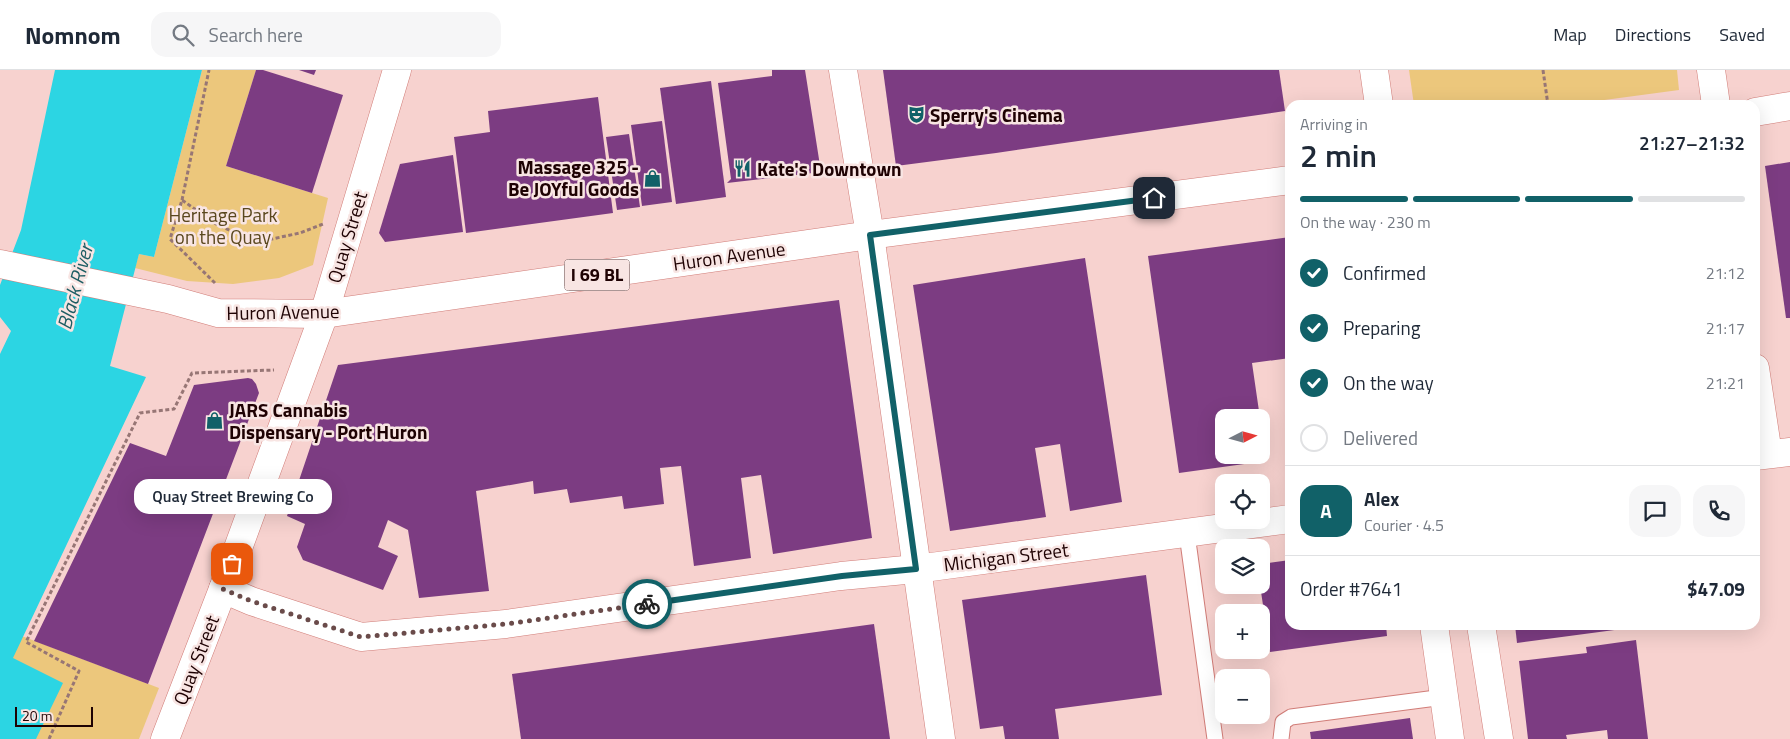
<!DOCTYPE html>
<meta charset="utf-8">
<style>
:root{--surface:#fff;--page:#f6f6f7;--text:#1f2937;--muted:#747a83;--line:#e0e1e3;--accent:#116168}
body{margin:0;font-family:"Titillium Web",sans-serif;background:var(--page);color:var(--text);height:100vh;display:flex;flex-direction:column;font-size:19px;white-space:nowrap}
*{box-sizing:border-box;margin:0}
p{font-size:16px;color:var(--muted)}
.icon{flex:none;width:28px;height:28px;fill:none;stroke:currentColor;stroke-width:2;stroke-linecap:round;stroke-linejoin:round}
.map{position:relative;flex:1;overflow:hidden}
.panel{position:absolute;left:1285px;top:30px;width:475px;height:530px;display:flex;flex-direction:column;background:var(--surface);border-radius:15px;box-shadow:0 5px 20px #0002}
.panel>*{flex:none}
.needle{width:32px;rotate:84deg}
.tools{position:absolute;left:1215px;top:339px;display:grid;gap:10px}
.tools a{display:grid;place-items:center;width:55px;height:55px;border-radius:10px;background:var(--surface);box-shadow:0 5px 20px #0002;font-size:25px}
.scale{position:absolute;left:15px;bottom:12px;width:78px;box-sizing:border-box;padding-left:5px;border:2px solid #1e0203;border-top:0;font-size:14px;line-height:18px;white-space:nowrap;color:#1e0203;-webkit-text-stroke:4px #f8e5e3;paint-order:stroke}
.pin{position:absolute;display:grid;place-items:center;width:42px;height:42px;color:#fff;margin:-21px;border-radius:10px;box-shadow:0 2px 8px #0006}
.courier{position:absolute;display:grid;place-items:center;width:50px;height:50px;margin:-25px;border:4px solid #116168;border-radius:50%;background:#fff;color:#222;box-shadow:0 1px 6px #0007}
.bubble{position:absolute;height:35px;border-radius:15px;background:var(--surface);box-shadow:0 5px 20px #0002;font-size:16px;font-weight:600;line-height:35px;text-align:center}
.overview em{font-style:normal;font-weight:600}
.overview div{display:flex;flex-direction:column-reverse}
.overview{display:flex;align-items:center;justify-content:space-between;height:85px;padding:0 15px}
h1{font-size:32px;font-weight:600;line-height:38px}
.bar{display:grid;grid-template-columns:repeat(4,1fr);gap:8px 5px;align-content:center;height:60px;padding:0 15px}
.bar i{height:6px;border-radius:4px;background:var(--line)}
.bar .current{background:var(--accent)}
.bar p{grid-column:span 4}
.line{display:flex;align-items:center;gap:12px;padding:0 15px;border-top:1px solid var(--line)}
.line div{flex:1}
.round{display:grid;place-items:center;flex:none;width:52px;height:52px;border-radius:15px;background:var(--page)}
ol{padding:0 15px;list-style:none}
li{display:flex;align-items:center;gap:15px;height:55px}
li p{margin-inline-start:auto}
li .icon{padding:5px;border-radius:50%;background:var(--accent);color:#fff;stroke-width:4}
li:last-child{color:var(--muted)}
li i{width:28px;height:28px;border:2px solid var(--line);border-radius:50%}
header{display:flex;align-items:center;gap:30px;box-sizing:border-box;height:70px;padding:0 25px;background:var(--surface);border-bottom:1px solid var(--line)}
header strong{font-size:24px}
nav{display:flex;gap:28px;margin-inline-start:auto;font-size:18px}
.search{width:350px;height:45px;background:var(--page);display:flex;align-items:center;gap:12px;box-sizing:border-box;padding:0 18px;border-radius:15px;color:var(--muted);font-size:19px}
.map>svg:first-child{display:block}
.green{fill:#ecc77c}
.water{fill:#2cd5e3}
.building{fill:#7c3c82}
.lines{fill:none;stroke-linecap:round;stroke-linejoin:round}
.lane-casing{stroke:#d17d78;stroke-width:17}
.street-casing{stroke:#d17d78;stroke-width:29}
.primary-casing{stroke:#d17d78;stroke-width:29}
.path{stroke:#977675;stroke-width:3;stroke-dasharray:4 2.5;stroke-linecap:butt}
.lane{stroke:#fff;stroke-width:15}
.street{stroke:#fff;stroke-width:28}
.primary{stroke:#fff;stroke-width:28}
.done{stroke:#6a4b4a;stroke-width:5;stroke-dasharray:0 9}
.route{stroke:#116168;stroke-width:6}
.labels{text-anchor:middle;stroke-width:5;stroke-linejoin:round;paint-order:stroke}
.shield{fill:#f8e5e3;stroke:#5f4646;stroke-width:1}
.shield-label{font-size:18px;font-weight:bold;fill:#1e0203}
.poi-label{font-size:19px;font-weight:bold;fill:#1e0203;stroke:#f8e5e3;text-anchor:start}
.park-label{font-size:19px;fill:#5a471e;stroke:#f8e5e3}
.street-label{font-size:19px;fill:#1e0203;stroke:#f8e5e3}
.water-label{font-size:20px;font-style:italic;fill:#1d5d63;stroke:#f8e5e3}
</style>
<header>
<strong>Nomnom</strong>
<div class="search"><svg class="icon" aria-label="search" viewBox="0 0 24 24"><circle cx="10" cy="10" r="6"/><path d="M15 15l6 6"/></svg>Search here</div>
<nav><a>Map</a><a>Directions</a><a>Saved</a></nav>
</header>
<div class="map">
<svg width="1790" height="669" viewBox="0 0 1790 669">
<rect width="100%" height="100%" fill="#f7d2cf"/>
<g class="green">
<polygon points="202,0 256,0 226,96 328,128 313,195 279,208 233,214 187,211 135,198 139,184 154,187"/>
<polygon points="1409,0 1677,0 1679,20 1567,35 1414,35"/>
<polygon points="19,565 159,618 139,669 0,669 0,607"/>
</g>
<polygon class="water" points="55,0 202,0 154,187 139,184 110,296 146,307 13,588 63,613 36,669 0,669 0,284 11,261 0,247 0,215 21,160"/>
<g class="building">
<polygon points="256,0 263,0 343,25 312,123 226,96"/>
<polygon points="299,0 316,0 314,5"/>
<polygon points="772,0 805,0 821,102 727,113 731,109 718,13 772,6"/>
<polygon points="883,0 1279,0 1285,41 996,83 896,96"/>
<polygon points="711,11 726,127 676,134 660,18"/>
<polygon points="598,27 613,143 466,163 454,67 490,62 488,41"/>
<polygon points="662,51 672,132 642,136 631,55"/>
<polygon points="629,64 640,137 617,140 606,67"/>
<polygon points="453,85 463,162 385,172 379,163 400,94"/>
<polygon points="1790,92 1790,248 1786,248 1765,96"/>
<polygon points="1290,167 1290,288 1252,293 1260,348 1224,348 1224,385 1261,385 1262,366 1266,391 1179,403 1148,186"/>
<polygon points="1085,188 1122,432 1070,441 1060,374 1035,378 1046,447 950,461 913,215"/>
<polygon points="839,230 872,468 773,484 761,405 741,408 751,488 694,496 681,396 660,398 664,434 624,439 622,426 570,433 567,419 534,424 533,411 476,421 489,521 419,528 408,460 388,450 378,477 398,486 383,520 303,490 297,477 305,454 287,446 338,295"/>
<polygon points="248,308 252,309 256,314 259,323 148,614 34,571 130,373 166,386 194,315"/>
<polygon points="1290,490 1290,555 1386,555 1387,566 1270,582 1260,515 1261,494"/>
<polygon points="1146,505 1162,625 1055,639 1059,669 1005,669 1003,656 980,659 962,530"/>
<polygon points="874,554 890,669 521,669 512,604"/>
<polygon points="1515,555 1636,555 1637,557 1517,573"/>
<polygon points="1636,570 1648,669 1608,669 1607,660 1566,665 1567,669 1528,669 1519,591 1587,583 1586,577"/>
<polygon points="1410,648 1413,669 1311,669 1310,662"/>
</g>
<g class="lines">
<defs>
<g id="lane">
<polyline points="1187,464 1215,669"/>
<polyline points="1281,669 1283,652 1291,647 1444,627"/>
</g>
<g id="street">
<polyline points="843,0 870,165 941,669"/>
<polyline points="1374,0 1379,35"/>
<polyline points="1711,0 1716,35"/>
<polyline points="1755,298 1768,384"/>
<polyline points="1755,386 1790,382"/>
<polyline points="223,519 251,531 361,567 506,554 841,506 916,499 1290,449"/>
<polyline points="1434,555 1450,669"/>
<polyline points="1481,555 1499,669"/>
<polyline points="165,669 223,519 324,244 397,0"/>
</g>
<g id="primary">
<polyline points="1755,42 1790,36"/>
<polyline points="0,194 168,229 218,243 324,244 870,165 1290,110"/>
</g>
</defs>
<use href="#lane" class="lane-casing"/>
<use href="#street" class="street-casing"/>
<use href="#primary" class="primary-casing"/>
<g class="path">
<polyline points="1543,0 1548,35"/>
<polyline points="182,130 209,0"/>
<polyline points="215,213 170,169 182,130 216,154 240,165 267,170 300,163 323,154"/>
<polyline points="49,669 79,601 26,572 140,343 174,339 192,303 274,300"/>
</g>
<use href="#lane" class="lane"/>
<use href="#street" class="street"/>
<use href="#primary" class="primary"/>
</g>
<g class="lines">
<polyline class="done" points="232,494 223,519 251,531 361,567 506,554 647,534"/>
<polyline class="route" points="647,534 842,506 916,499 870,165 1154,128"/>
</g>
<defs>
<symbol id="theatre-bare" viewBox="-9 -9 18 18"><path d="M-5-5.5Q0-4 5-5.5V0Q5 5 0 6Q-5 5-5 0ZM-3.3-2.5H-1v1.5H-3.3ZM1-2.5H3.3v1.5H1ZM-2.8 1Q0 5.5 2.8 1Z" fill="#116168" stroke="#f8e5e3" stroke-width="2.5" paint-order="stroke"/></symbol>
<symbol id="restaurant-bare" viewBox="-9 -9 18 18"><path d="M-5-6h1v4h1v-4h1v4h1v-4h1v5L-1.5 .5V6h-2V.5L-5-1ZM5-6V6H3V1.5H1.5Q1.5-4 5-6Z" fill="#116168" stroke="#f8e5e3" stroke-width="2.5" paint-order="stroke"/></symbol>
<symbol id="shop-bare" viewBox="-9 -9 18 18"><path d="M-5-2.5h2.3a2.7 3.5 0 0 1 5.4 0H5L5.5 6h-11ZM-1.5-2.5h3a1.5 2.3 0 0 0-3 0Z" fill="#116168" stroke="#f8e5e3" stroke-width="2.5" paint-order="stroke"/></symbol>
</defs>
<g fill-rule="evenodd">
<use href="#theatre-bare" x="904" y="32" width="25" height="25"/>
<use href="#restaurant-bare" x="730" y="86" width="25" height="25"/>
<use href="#shop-bare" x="640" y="96" width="25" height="25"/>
<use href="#shop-bare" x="202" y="338" width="25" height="25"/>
</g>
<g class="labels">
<rect class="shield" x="564.5" y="189.5" width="65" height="31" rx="4"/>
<g class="shield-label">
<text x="597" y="211">I 69 BL</text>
</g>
<g class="poi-label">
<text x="930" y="52">Sperry's Cinema</text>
<text x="639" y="104" text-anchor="end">Massage 325 -<tspan x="639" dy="22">Be JOYful Goods</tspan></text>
<text x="757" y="106">Kate's Downtown</text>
<text x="229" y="347">JARS Cannabis<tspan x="229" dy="22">Dispensary - Port Huron</tspan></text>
</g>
<g class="park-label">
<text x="223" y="152">Heritage Park<tspan x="223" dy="22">on the Quay</tspan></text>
</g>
<g class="street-label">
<text transform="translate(347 167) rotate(-73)" y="7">Quay Street</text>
<text transform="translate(729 186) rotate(-8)" y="7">Huron Avenue</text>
<text transform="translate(283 242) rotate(-1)" y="7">Huron Avenue</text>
<text transform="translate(1006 487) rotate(-7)" y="7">Michigan Street</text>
<text transform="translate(196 590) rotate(-69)" y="7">Quay Street</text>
</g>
<g class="water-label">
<text transform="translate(75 217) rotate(-75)" y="7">Black River</text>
</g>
</g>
</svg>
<div class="tools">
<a><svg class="needle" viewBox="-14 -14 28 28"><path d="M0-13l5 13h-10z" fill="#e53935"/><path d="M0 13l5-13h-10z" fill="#747a83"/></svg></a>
<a><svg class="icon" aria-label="locate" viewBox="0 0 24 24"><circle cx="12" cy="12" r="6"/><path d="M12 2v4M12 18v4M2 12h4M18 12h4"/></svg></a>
<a><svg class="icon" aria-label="layers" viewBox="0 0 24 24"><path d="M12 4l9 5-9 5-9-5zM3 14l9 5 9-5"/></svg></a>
<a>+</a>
<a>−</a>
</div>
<div class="scale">20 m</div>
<div class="pin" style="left:232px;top:494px;background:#ea580c"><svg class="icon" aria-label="bag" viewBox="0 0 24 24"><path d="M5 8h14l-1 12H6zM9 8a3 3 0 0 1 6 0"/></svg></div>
<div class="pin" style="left:1154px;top:128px;background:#1f2937"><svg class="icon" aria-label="home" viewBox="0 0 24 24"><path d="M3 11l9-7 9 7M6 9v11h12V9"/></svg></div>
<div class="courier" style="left:647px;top:534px"><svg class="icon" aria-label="bike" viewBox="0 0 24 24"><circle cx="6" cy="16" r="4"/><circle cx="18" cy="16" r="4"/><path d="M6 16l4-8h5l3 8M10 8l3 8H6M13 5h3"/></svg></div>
<div class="bubble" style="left:134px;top:409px;width:198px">Quay Street Brewing Co</div>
<section class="panel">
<div class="overview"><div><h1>2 min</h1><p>Arriving in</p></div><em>21:27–21:32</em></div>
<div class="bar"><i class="current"></i><i class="current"></i><i class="current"></i><i></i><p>On the way · 230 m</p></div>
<ol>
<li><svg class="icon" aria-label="check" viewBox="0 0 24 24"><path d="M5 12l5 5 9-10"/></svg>Confirmed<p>21:12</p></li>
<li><svg class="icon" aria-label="check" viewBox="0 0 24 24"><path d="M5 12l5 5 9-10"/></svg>Preparing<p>21:17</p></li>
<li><svg class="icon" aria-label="check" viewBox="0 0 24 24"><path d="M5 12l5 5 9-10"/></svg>On the way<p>21:21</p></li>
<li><i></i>Delivered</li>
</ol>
<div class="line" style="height:90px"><b class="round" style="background:var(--accent);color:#fff">A</b><div><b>Alex</b><p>Courier · 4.5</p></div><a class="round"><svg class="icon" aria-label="chat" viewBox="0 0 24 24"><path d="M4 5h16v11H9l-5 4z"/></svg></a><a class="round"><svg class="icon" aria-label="phone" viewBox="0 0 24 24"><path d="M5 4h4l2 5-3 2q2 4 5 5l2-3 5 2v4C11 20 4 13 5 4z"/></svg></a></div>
<div class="line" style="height:65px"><div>Order #7641</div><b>$47.09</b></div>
</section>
</div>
